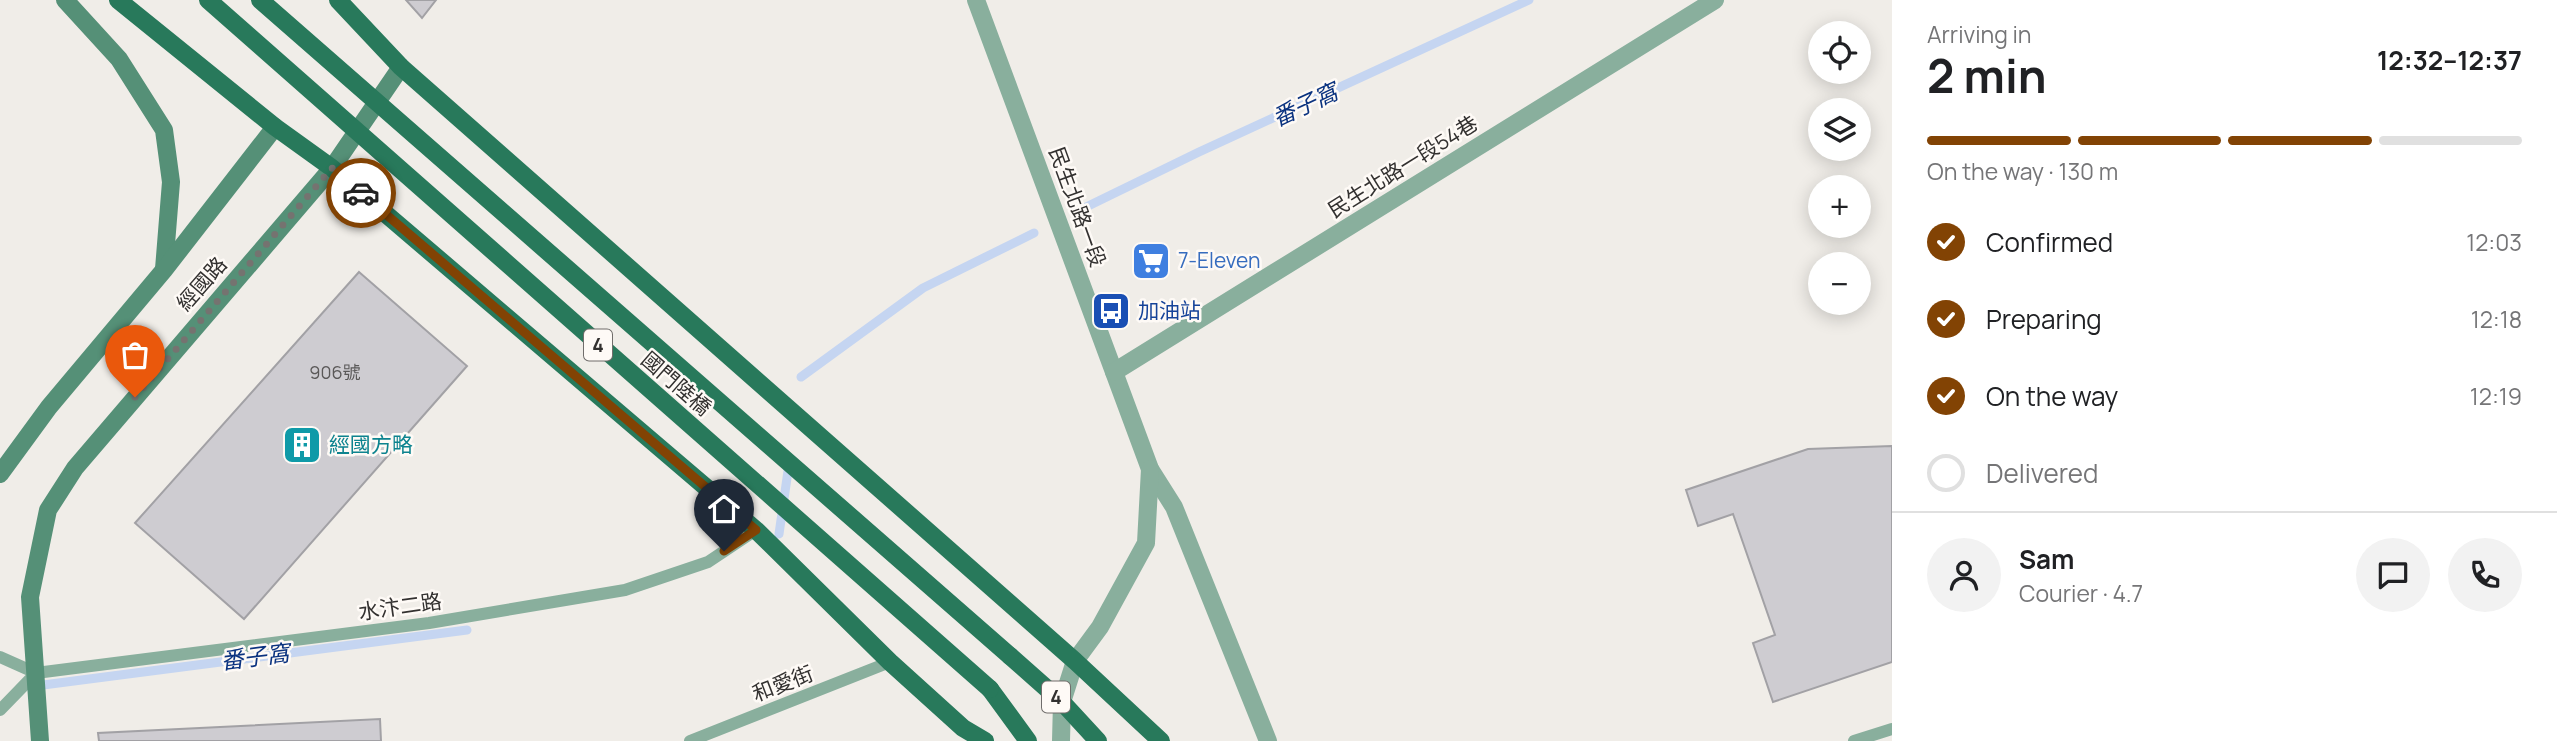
<!DOCTYPE html>
<meta charset="utf-8">
<style>
:root{--surface:#fff;--page:#f2f2f2;--text:#202124;--muted:#757577;--line:#e0e0e0;--accent:#824304}
body{margin:0;font-family:Manrope,"Noto Sans TC",sans-serif;background:var(--page);color:var(--text);height:100vh;display:flex;flex-direction:column;font-size:26px;white-space:nowrap}
*{box-sizing:border-box;margin:0}
p{font-size:23px;color:var(--muted)}
.icon{flex:none;width:38px;height:38px;fill:none;stroke:currentColor;stroke-width:2;stroke-linecap:round;stroke-linejoin:round}
.map{position:relative;flex:1;overflow:hidden}
.drawer{display:flex;flex-direction:column;background:var(--surface);width:665px}
.drawer>*{flex:none}
.tools{position:absolute;left:1808px;top:21px;display:grid;gap:14px}
.tools a{display:grid;place-items:center;width:63px;height:63px;border-radius:50%;background:var(--surface);box-shadow:0 4px 18px #0003;font-size:35px}
.pin{position:absolute;display:grid;place-items:center;width:60px;height:60px;color:#fff;margin:-72px -30px;border-radius:50% 50% 50% 0;rotate:-45deg;box-shadow:0 0 7px #0007}
.pin .icon{rotate:45deg}
.courier{position:absolute;display:grid;place-items:center;width:70px;height:70px;margin:-35px;border:5px solid #824304;border-radius:50%;background:#fff;color:#222;box-shadow:0 2px 9px #0007}
.overview em{font-style:normal;font-weight:700}
.overview div{display:flex;flex-direction:column-reverse}
.overview{display:flex;align-items:center;justify-content:space-between;height:119px;padding:0 35px}
h1{font-size:46px;font-weight:700;line-height:52px}
.bar{display:grid;grid-template-columns:repeat(4,1fr);gap:10px 7px;align-content:center;height:84px;padding:0 35px}
.bar i{height:9px;border-radius:5px;background:var(--line)}
.bar .on{background:var(--accent)}
.bar p{grid-column:span 4}
.line{display:flex;align-items:center;gap:18px;padding:0 35px;border-top:2px solid var(--line)}
.line div{flex:1}
.round{display:grid;place-items:center;flex:none;width:74px;height:74px;border-radius:37px;background:var(--page)}
ol{padding:0 35px;list-style:none}
li{display:flex;align-items:center;gap:21px;height:77px}
li p{margin-inline-start:auto}
li .icon{padding:7px;border-radius:50%;background:var(--accent);color:#fff;stroke-width:4}
li:last-child{color:var(--muted)}
li i{width:38px;height:38px;border:4px solid var(--line);border-radius:50%}
main{display:flex;flex:1;min-height:0}
.map>svg:first-child{display:block}
.lines{fill:none;stroke-linecap:round;stroke-linejoin:round}
.stream{stroke:#c5d5f1;stroke-width:9}
.building{fill:#ceccd1;stroke:#a2a1a5;stroke-width:2}
.lane{stroke:#89af9d;stroke-width:12}
.street{stroke:#89af9d;stroke-width:18}
.secondary{stroke:#559077;stroke-width:18}
.primary{stroke:#28795b;stroke-width:18}
.primary-bridge{stroke:#28795b;stroke-width:18}
.done{stroke:#757370;stroke-width:7;stroke-dasharray:0 12.6}
.route{stroke:#824304;stroke-width:9}
.labels{text-anchor:middle;stroke-width:5;stroke-linejoin:round;paint-order:stroke}
.number-label{font-size:18px;fill:#5a5858}
.shield{fill:#fefaf6;stroke:#706d6b;stroke-width:2}
.shield-label{font-size:19px;font-weight:bold;fill:#333130}
.street-label{font-size:21px;fill:#333130;stroke:#fefaf6}
.shop-label{font-size:21px;fill:#366cbe;stroke:#fefaf6;text-anchor:start}
.transit-label{font-size:21px;fill:#164399;stroke:#fefaf6;text-anchor:start}
.culture-label{font-size:21px;fill:#0d838f;stroke:#fefaf6;text-anchor:start}
.water-label{font-size:23px;font-style:italic;fill:#0b3380;stroke:#fefaf6}
</style>
<main>
<div class="map">
<svg width="1892" height="741" viewBox="0 0 1892 741">
<rect width="100%" height="100%" fill="#f0ede8"/>
<g class="lines">
<g class="stream">
<polyline points="1082,209 1199,152 1529,0"/>
<polyline points="801,377 923,288 1034,233"/>
<polyline points="779,534 789,464"/>
<polyline points="43,685 467,630"/>
</g>
</g>
<g class="building">
<polygon points="406,0 436,0 422,18"/>
<polygon points="359,272 467,366 244,619 135,523"/>
<polygon points="1892,446 1892,662 1773,702 1753,643 1775,635 1733,514 1698,526 1686,490 1808,449"/>
<polygon points="380,719 381,741 99,741 98,733"/>
</g>
<g class="lines">
<g class="lane">
<polyline points="0,657 36,673"/>
<polyline points="36,673 429,623 625,590 708,562 756,530"/>
<polyline points="0,710 36,673"/>
<polyline points="690,741 890,662"/>
<polyline points="1854,741 1892,729"/>
</g>
<g class="street">
<polyline points="976,0 1150,469 1174,507 1268,741"/>
<polyline points="1114,372 1715,0"/>
<polyline points="1061,741 1062,702 1075,661 1100,627 1146,543 1150,469"/>
</g>
<g class="secondary">
<polyline points="65,0 119,59 164,130 171,182 164,269"/>
<polyline points="0,474 49,407 164,270 275,127"/>
<polyline points="40,741 30,597 48,510 75,468 332,168 401,67"/>
</g>
<g class="primary">
<polyline points="118,0 275,127 332,168 756,530 890,662 963,728 985,741"/>
<polyline points="338,0 401,67 1075,661 1161,741"/>
<polyline points="1010,656 1062,702 1098,741"/>
<polyline points="990,689 1028,741"/>
</g>
<g class="primary-bridge">
<polyline points="208,0 990,689"/>
<polyline points="260,0 1010,656"/>
</g>
</g>
<g class="lines">
<polyline class="done" points="135,397 332,168 361,193"/>
<polyline class="route" points="361,193 756,530 724,551"/>
</g>
<defs>
<symbol id="supermarket-square" viewBox="-11 -11 22 22"><rect x="-9" y="-9" width="18" height="18" rx="4" fill="#3f7fe0" stroke="#fefaf6"/><path d="M-6-5.5h2.5l.6 2H6L4.5 2H-2.5L-4.4-4H-6ZM-1.5 3.2a1.3 1.3 0 1 0 .1 0ZM3 3.2a1.3 1.3 0 1 0 .1 0Z" fill="#fff"/></symbol>
<symbol id="bus-square" viewBox="-11 -11 22 22"><rect x="-9" y="-9" width="18" height="18" rx="4" fill="#1a4fb4" stroke="#fefaf6"/><path d="M-5-6H5V4H4V6H2V4H-2V6H-4V4H-5ZM-3.5-4V0h7V-4ZM-3.5 1.2v1.5H-2V1.2ZM2 1.2v1.5H3.5V1.2Z" fill="#fff"/></symbol>
<symbol id="building-square" viewBox="-11 -11 22 22"><rect x="-9" y="-9" width="18" height="18" rx="4" fill="#0f9aa8" stroke="#fefaf6"/><path d="M-4-6H4V6H1V3H-1V6H-4ZM-2.5-4.3h1.7v1.8h-1.7ZM.8-4.3h1.7v1.8H.8ZM-2.5-1h1.7V.8h-1.7ZM.8-1h1.7V.8H.8Z" fill="#fff"/></symbol>
</defs>
<g fill-rule="evenodd">
<use href="#supermarket-square" x="1129" y="239" width="44" height="44"/>
<use href="#bus-square" x="1089" y="289" width="44" height="44"/>
<use href="#building-square" x="280" y="423" width="44" height="44"/>
</g>
<g class="labels">
<g class="number-label">
<text x="335" y="379">906號</text>
</g>
<g class="shield">
<rect x="584" y="329.5" width="28" height="31" rx="5"/>
<rect x="1042" y="681.5" width="28" height="31" rx="5"/>
</g>
<g class="shield-label">
<text x="598" y="352">4</text>
<text x="1056" y="704">4</text>
</g>
<g class="street-label">
<text transform="translate(1403 167) rotate(-32)" y="7">民生北路一段54巷</text>
<text transform="translate(1077 207) rotate(70)" y="7">民生北路一段</text>
<text transform="translate(202 284) rotate(-49)" y="7">經國路</text>
<text transform="translate(676 384) rotate(41)" y="7">國門陸橋</text>
<text transform="translate(400 607) rotate(-8)" y="7">水汴二路</text>
<text transform="translate(783 684) rotate(-21)" y="7">和愛街</text>
</g>
<g class="shop-label">
<text x="1178" y="268">7-Eleven</text>
</g>
<g class="transit-label">
<text x="1138" y="318">加油站</text>
</g>
<g class="culture-label">
<text x="329" y="452">經國方略</text>
</g>
<g class="water-label">
<text transform="translate(1305 105) rotate(-25)" y="8">番子窩</text>
<text transform="translate(255 657) rotate(-7)" y="8">番子窩</text>
</g>
</g>
</svg>
<div class="tools">
<a><svg class="icon" aria-label="locate" viewBox="0 0 24 24"><circle cx="12" cy="12" r="6"/><path d="M12 2v4M12 18v4M2 12h4M18 12h4"/></svg></a>
<a><svg class="icon" aria-label="layers" viewBox="0 0 24 24"><path d="M12 4l9 5-9 5-9-5zM3 14l9 5 9-5"/></svg></a>
<a>+</a>
<a>−</a>
</div>
<div class="pin" style="left:135px;top:397px;background:#ea580c"><svg class="icon" aria-label="bag" viewBox="0 0 24 24"><path d="M5 8h14l-1 12H6zM9 8a3 3 0 0 1 6 0"/></svg></div>
<div class="pin" style="left:724px;top:551px;background:#1f2937"><svg class="icon" aria-label="home" viewBox="0 0 24 24"><path d="M3 11l9-7 9 7M6 9v11h12V9"/></svg></div>
<div class="courier" style="left:361px;top:193px"><svg class="icon" aria-label="car" viewBox="0 0 24 24"><path d="M5 17H2v-5l4-1 3-4h7l3 4 3 1v5h-3M9 17h6M6 11h13"/><circle cx="7" cy="17" r="2"/><circle cx="17" cy="17" r="2"/></svg></div>
</div>
<section class="drawer">
<div class="overview"><div><h1>2 min</h1><p>Arriving in</p></div><em>12:32–12:37</em></div>
<div class="bar"><i class="on"></i><i class="on"></i><i class="on"></i><i></i><p>On the way · 130 m</p></div>
<ol>
<li><svg class="icon" aria-label="check" viewBox="0 0 24 24"><path d="M5 12l5 5 9-10"/></svg>Confirmed<p>12:03</p></li>
<li><svg class="icon" aria-label="check" viewBox="0 0 24 24"><path d="M5 12l5 5 9-10"/></svg>Preparing<p>12:18</p></li>
<li><svg class="icon" aria-label="check" viewBox="0 0 24 24"><path d="M5 12l5 5 9-10"/></svg>On the way<p>12:19</p></li>
<li><i></i>Delivered</li>
</ol>
<div class="line" style="height:126px"><a class="round"><svg class="icon" aria-label="person" viewBox="0 0 24 24"><circle cx="12" cy="8" r="4"/><path d="M4 21q1-7 8-7t8 7"/></svg></a><div><b>Sam</b><p>Courier · 4.7</p></div><a class="round"><svg class="icon" aria-label="chat" viewBox="0 0 24 24"><path d="M4 5h16v11H9l-5 4z"/></svg></a><a class="round"><svg class="icon" aria-label="phone" viewBox="0 0 24 24"><path d="M5 4h4l2 5-3 2q2 4 5 5l2-3 5 2v4C11 20 4 13 5 4z"/></svg></a></div>
</section>
</main>
